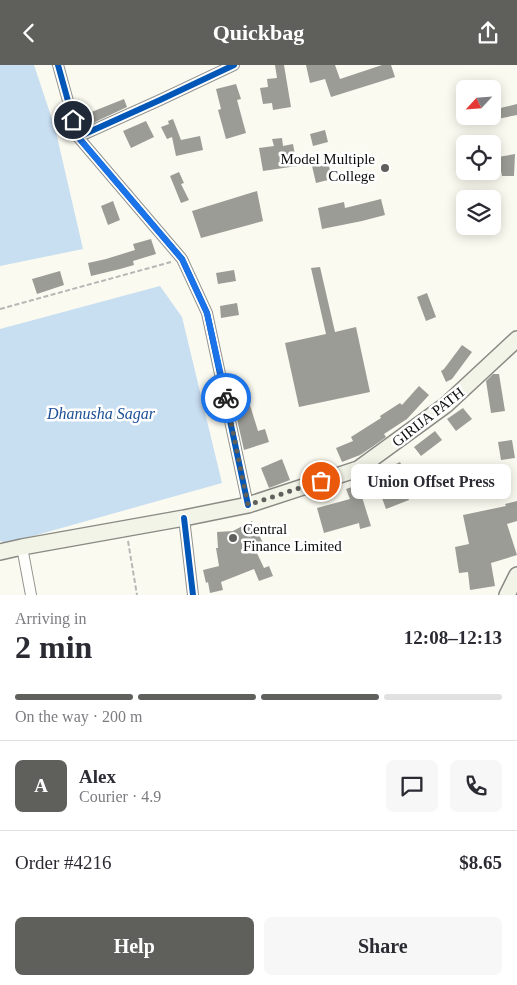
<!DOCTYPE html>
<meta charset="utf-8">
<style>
:root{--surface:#fff;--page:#f7f7f7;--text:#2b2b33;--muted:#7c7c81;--line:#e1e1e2;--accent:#5f5f5c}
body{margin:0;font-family:"Times New Roman",serif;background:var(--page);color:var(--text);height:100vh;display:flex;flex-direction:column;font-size:19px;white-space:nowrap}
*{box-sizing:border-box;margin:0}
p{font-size:16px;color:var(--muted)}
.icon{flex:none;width:28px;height:28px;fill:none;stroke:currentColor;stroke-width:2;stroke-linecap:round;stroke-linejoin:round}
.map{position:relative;height:530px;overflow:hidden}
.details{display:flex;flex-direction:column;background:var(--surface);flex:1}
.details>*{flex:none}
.needle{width:32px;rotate:244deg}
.fabs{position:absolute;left:456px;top:15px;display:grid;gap:10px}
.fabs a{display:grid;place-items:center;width:45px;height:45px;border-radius:8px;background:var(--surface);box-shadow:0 2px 12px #0003;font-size:25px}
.pin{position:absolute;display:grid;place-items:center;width:42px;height:42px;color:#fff;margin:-21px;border:2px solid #fff;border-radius:50%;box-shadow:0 1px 5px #0007}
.courier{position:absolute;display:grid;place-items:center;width:50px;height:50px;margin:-25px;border:4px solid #1a73e8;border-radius:50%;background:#fff;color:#222;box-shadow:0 1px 6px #0007}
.bubble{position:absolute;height:35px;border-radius:8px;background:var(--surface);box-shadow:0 2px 12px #0003;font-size:16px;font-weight:700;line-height:35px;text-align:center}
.overview em{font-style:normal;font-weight:700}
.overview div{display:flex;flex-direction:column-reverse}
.overview{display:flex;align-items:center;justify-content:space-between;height:85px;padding:0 15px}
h1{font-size:32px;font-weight:700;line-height:38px}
.bar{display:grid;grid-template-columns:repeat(4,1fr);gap:8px 5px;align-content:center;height:60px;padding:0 15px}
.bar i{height:6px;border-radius:4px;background:var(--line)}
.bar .current{background:var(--accent)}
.bar p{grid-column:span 4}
.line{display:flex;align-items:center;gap:12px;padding:0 15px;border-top:1px solid var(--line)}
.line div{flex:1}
.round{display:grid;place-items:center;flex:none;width:52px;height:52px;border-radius:8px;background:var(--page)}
.cta{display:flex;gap:10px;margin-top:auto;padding:10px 15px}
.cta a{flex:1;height:58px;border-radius:8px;background:var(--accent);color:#fff;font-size:20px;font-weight:700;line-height:58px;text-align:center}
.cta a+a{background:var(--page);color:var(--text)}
header{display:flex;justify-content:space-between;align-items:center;height:65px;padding:0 15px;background:var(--accent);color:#fff;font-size:22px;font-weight:700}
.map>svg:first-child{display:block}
.water{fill:#c8def1}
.building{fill:#9c9c96}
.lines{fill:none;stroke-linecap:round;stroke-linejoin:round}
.street-casing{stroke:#93938f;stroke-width:12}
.secondary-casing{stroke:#8a8a85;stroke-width:18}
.path{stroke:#b7b7b5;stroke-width:2;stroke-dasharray:5 2.5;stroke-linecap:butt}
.street{stroke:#fefefd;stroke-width:10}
.secondary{stroke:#f3f4e8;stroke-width:15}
.cycleway-casing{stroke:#fff;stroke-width:9}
.cycleway{stroke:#0057b8;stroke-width:6}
.done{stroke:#5f5f5c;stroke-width:5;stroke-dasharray:0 9}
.route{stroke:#1a73e8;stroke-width:6}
.poi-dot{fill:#5f5f5c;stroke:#fff;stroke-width:2}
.labels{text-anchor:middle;stroke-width:5;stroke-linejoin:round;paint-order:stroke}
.poi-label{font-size:15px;fill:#0c0c0c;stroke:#fff;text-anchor:end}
.street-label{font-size:15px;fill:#0c0c0c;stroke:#fff}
.water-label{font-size:16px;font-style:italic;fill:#1d5096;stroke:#fff}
</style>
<header><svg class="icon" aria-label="back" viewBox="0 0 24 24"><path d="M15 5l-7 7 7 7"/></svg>Quickbag<svg class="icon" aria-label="share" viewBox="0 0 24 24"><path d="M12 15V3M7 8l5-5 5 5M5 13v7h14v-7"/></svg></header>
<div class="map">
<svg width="517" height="530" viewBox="0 0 517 530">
<rect width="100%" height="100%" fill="#fafaf0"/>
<g class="water">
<polygon points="0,0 34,0 55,63 83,184 0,201"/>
<polygon points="160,221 182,252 222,418 8,478 0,476 0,264"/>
</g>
<g class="building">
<polygon points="275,0 284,0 291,42 273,45 272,38 263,39 260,23 268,22 267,14 277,13"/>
<polygon points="306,0 335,0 340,14 382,0 391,0 395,12 331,32 325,14 310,18"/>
<polygon points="236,19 241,34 237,35 246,68 226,74 218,45 221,44 216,24"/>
<polygon points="124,34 127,42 93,58 89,48"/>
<polygon points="517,39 517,50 492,55 492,45"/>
<polygon points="173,54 181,75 200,71 203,85 176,91 172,72 167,74 161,62 169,59 168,56"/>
<polygon points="146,56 154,72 131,83 123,66"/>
<polygon points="325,65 328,77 313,81 310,69"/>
<polygon points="282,73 283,81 293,79 297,101 263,106 259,83 274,81 272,74"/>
<polygon points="515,89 514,111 502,111 498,92"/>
<polygon points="328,97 332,114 316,118 312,101"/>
<polygon points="179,107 184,118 181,119 189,135 181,138 170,111"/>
<polygon points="257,126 263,156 201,173 192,146"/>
<polygon points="381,134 385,150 362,156 322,164 318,143 344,137 345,143"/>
<polygon points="113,136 120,155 108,160 101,141"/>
<polygon points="151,174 156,189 133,196 134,200 120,204 91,211 88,198 106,194 135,185 133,179"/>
<polygon points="320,202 335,267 356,262 370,327 299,342 285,278 326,269 311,203"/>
<polygon points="234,205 236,216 218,219 216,208"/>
<polygon points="60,206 64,220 37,229 32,214"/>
<polygon points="427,228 436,252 426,256 417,232"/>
<polygon points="237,238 239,250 221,253 220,241"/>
<polygon points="462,280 472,287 452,314 446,317 441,306 444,304"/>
<polygon points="493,309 499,309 505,346 491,348 486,316"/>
<polygon points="419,321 429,330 407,354 384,369 386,372 372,382 360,390 342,397 336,383 353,376 351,372 381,353 380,351 400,338 402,340"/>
<polygon points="249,326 251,336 249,337 258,366 265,364 269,377 244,385 234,341 236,341 234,329"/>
<polygon points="463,343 472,354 456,366 447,354"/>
<polygon points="435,366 442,375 421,391 414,382"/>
<polygon points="512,375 515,393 501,395 498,377"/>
<polygon points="282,394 290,415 269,423 261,403"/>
<polygon points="400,397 406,409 400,412 409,435 386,444 378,422 361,429 371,461 360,464 359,458 324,468 317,443 350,434 346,424 361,419 360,418 387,406 386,404"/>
<polygon points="517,436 517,456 507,459 517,490 491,498 495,521 470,525 468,507 459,508 455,482 469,479 463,450 506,441 505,439"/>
<polygon points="252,456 263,478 254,482 264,503 269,501 273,511 259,516 254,504 221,517 223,525 210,528 208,517 206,518 203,505 219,501 216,483 218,483 217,467 233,466"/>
</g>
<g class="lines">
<defs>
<g id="street">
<polyline points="58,0 78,72 182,194 207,248 248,440"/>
<polyline points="78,72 160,35 234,0"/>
<polyline points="184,453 193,530"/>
<polyline points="22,482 31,530"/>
</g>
<g id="secondary">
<polyline points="0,487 22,482 184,453 248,440 358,404 446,340 517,274"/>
<polyline points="507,530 517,510"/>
</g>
</defs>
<use href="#street" class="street-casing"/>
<use href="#secondary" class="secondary-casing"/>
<g class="path">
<polyline points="0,244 171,197"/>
<polyline points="128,476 137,530"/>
</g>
<use href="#street" class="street"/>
<use href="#secondary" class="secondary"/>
<defs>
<g id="cycleway">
<polyline points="58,0 78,72 182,194 207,248 248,440"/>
<polyline points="78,72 160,35 234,0"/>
<polyline points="184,453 193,530"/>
</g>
</defs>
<use href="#cycleway" class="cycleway-casing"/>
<use href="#cycleway" class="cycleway"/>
</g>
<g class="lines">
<polyline class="done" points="226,333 248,440 321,416"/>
<polyline class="route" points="73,55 78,72 182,194 207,248 226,333"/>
</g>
<g class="poi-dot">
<circle cx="385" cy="103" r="5"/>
<circle cx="233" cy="473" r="5"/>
</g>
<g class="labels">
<g class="poi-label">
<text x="375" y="99">Model Multiple<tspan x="375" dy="17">College</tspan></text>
<text x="243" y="469" text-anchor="start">Central<tspan x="243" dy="17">Finance Limited</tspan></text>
</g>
<g class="street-label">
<text transform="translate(428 352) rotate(-38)" y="5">GIRIJA PATH</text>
</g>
<g class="water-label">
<text x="101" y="354">Dhanusha Sagar</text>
</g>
</g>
</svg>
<div class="fabs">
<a><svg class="needle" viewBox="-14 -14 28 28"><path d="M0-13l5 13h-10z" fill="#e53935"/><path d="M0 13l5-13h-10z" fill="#7c7c81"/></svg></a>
<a><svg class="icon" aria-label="locate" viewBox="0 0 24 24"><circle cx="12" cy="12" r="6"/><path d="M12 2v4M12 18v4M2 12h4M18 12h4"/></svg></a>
<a><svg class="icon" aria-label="layers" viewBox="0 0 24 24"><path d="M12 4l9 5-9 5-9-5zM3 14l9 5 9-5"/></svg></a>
</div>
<div class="pin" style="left:321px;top:416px;background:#ea580c"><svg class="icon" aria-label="bag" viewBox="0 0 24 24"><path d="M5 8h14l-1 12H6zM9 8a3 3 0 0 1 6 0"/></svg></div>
<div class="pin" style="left:73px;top:55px;background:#1f2937"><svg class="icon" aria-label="home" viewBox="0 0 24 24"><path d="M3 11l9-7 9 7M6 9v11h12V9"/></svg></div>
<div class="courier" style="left:226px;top:333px"><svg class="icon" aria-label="bike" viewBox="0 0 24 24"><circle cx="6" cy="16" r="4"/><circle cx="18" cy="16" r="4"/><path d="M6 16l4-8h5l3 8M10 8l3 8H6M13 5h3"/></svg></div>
<div class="bubble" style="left:351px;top:399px;width:160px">Union Offset Press</div>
</div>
<section class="details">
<div class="overview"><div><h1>2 min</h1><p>Arriving in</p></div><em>12:08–12:13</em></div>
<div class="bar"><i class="current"></i><i class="current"></i><i class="current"></i><i></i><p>On the way · 200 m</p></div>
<div class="line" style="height:90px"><b class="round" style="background:var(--accent);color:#fff">A</b><div><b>Alex</b><p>Courier · 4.9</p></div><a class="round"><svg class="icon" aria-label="chat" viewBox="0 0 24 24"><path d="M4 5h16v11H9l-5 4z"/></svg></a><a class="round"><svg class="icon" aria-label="phone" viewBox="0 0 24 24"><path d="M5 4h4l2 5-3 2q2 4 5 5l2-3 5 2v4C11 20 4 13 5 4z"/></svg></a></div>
<div class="line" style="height:65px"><div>Order #4216</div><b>$8.65</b></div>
<div class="cta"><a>Help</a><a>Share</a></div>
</section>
